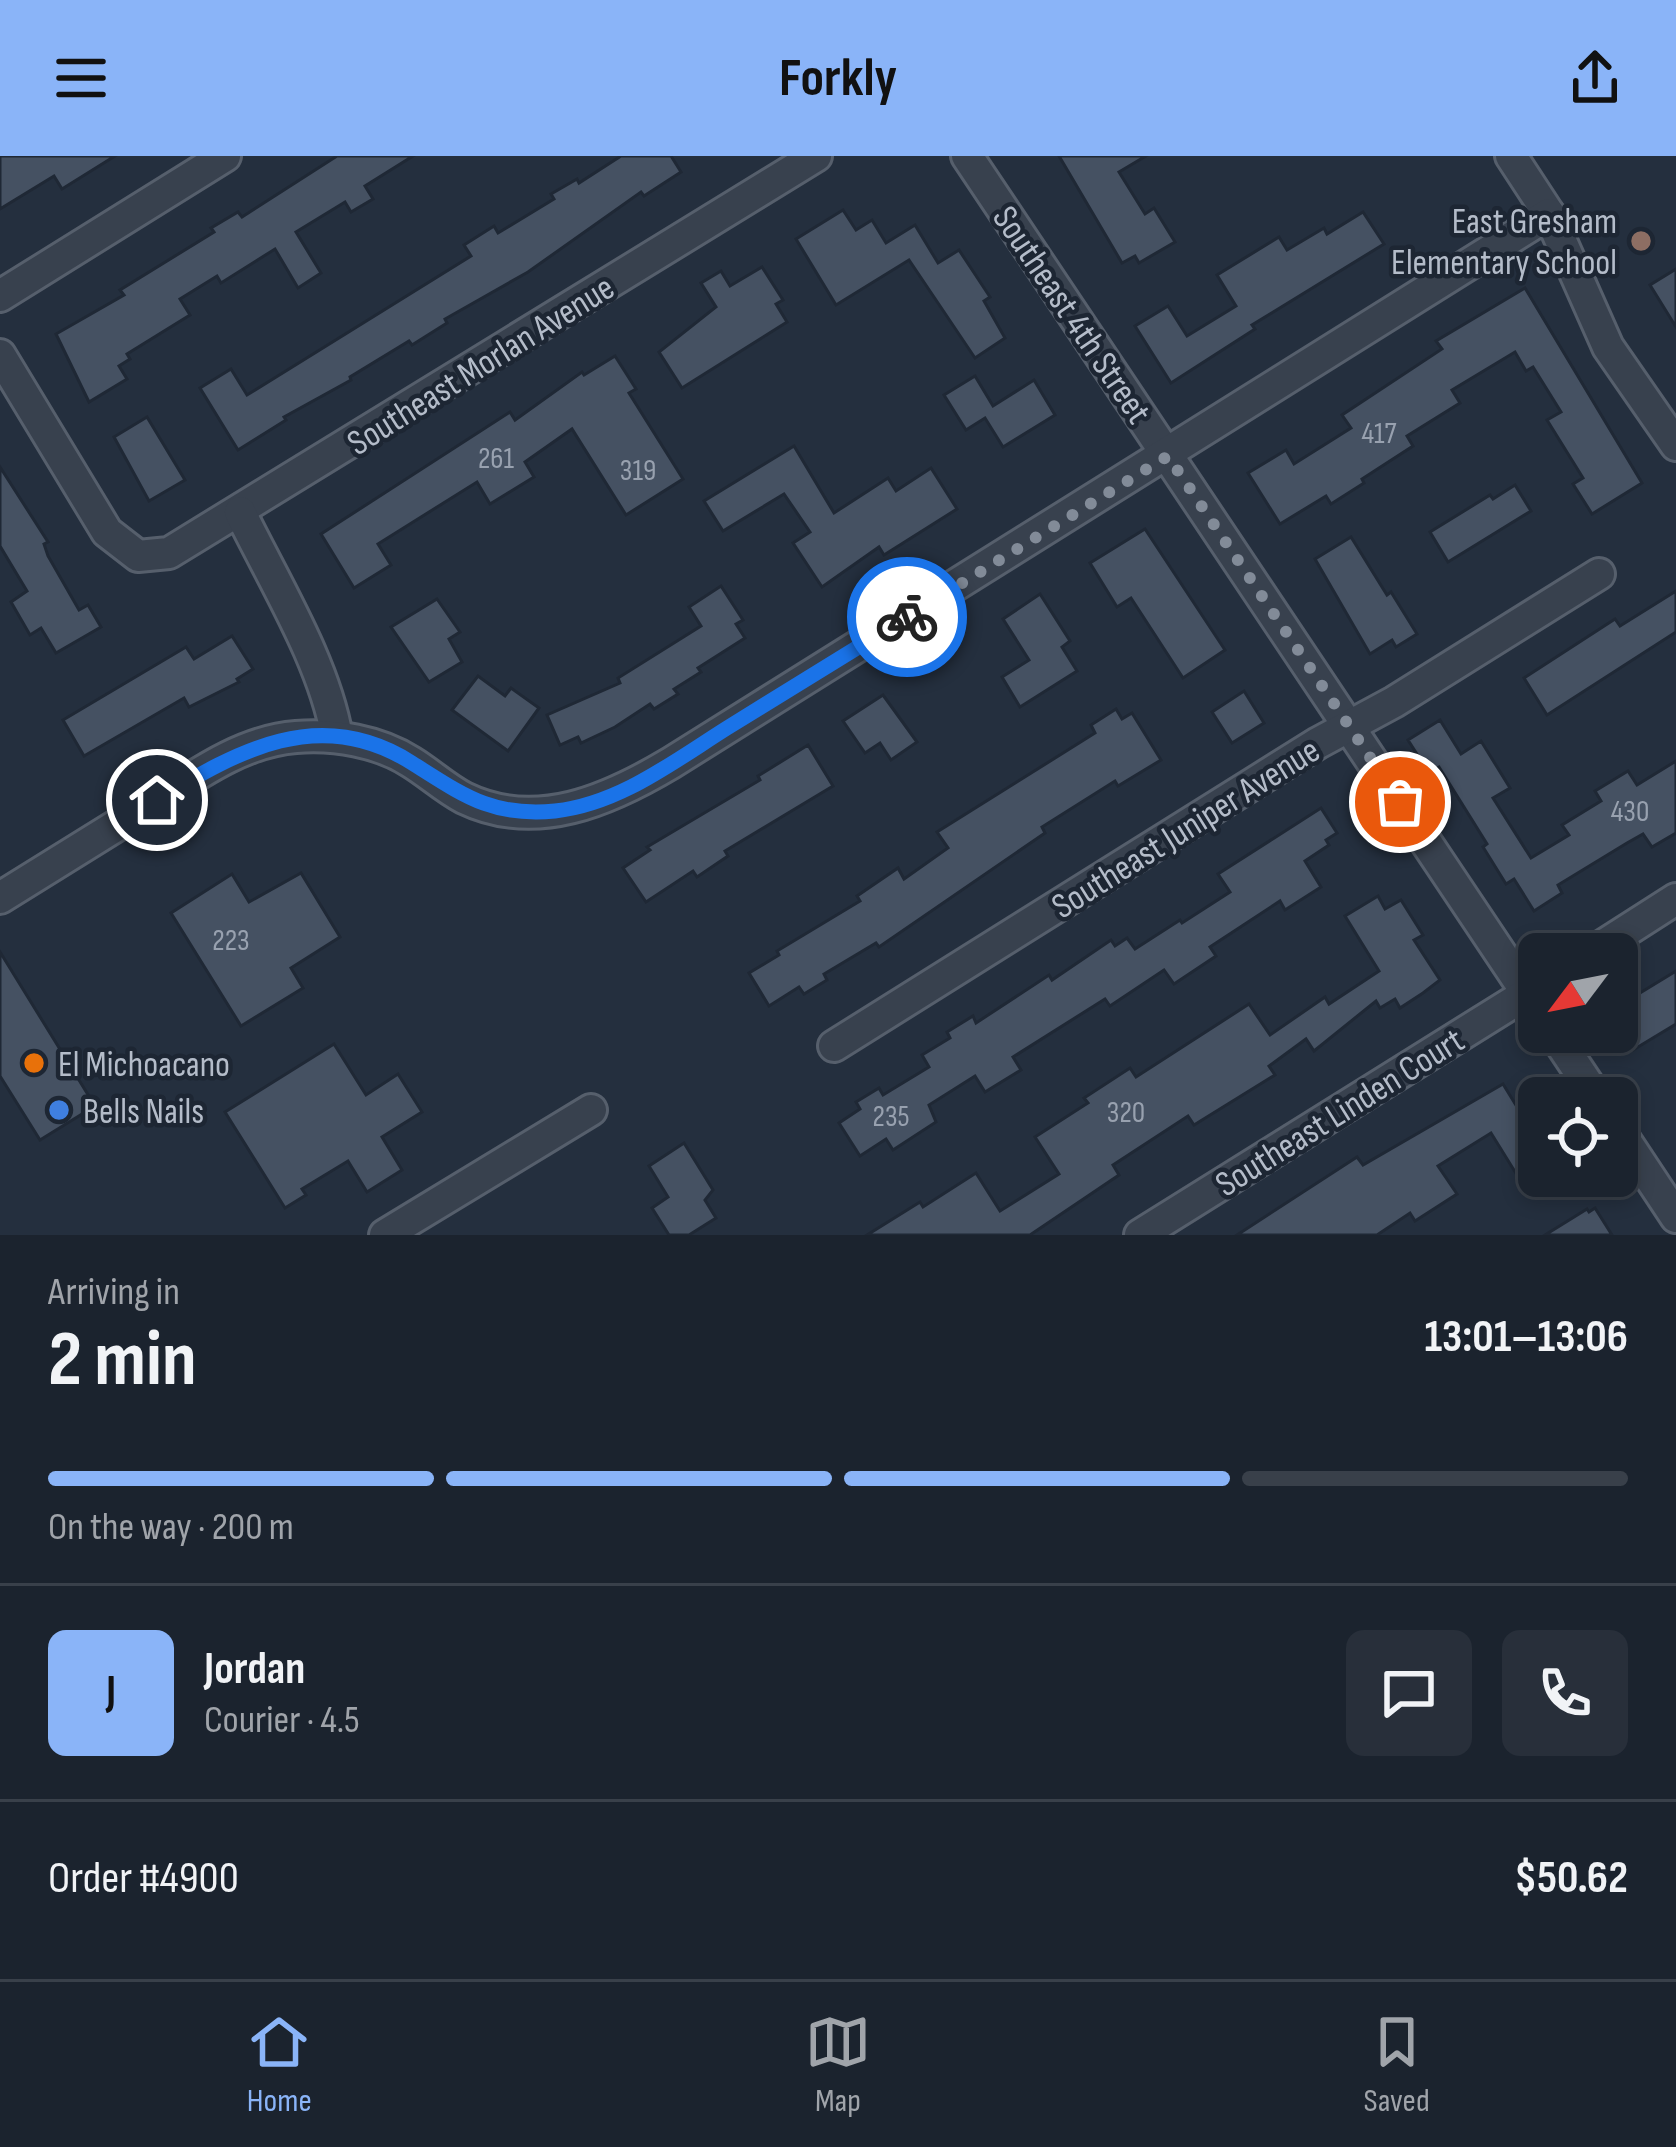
<!DOCTYPE html>
<meta charset="utf-8">
<style>
:root{--surface:#1b232e;--page:#282f3a;--text:#f1f3f6;--muted:#a0a4aa;--line:#39404a;--accent:#8ab4f8}
body{margin:0;font-family:"Sofia Sans Condensed",sans-serif;background:var(--page);color:var(--text);height:100vh;display:flex;flex-direction:column;font-size:45px;white-space:nowrap}
*{box-sizing:border-box;margin:0}
p{font-size:39px;color:var(--muted)}
.icon{flex:none;width:66px;height:66px;fill:none;stroke:currentColor;stroke-width:2;stroke-linecap:round;stroke-linejoin:round}
.map{position:relative;height:1079px;overflow:hidden}
.drawer{display:flex;flex-direction:column;background:var(--surface);flex:1}
.drawer>*{flex:none}
.needle{width:78px;rotate:238deg}
.fabs{position:absolute;left:1518px;top:777px;display:grid;gap:24px}
.fabs a{display:grid;place-items:center;width:120px;height:120px;border-radius:18px;background:var(--surface);box-shadow:0 6px 18px #0003,0 0 0 3px var(--line);font-size:60px}
.pin{position:absolute;display:grid;place-items:center;width:102px;height:102px;color:#fff;margin:-51px;border:6px solid #fff;border-radius:50%;box-shadow:0 3px 12px #0007}
.courier{position:absolute;display:grid;place-items:center;width:120px;height:120px;margin:-60px;border:9px solid #1a73e8;border-radius:50%;background:#fff;color:#222;box-shadow:0 3px 15px #0007}
.headline em{font-style:normal;font-weight:700}
.headline div{display:flex;flex-direction:column-reverse}
.headline{display:flex;align-items:center;justify-content:space-between;height:204px;padding:0 48px}
h1{font-size:78px;font-weight:700;line-height:90px}
.bar{display:grid;grid-template-columns:repeat(4,1fr);gap:18px 12px;align-content:center;height:144px;padding:0 48px}
.bar i{height:15px;border-radius:9px;background:var(--line)}
.bar .active{background:var(--accent)}
.bar p{grid-column:span 4}
.line{display:flex;align-items:center;gap:30px;padding:0 48px;border-top:3px solid var(--line)}
.line div{flex:1}
.round{display:grid;place-items:center;flex:none;width:126px;height:126px;border-radius:18px;background:var(--page)}
header{display:flex;justify-content:space-between;align-items:center;height:156px;padding:0 48px;background:var(--accent);color:#111;font-size:54px;font-weight:700}
.menu{display:flex;justify-content:space-around;align-items:center;height:168px;border-top:3px solid var(--line);background:var(--surface);font-size:33px;color:var(--muted)}
.menu a{display:grid;justify-items:center;gap:6px}
.menu .active{color:var(--accent)}
.map>svg:first-child{display:block}
.building{fill:#455162;stroke:#1f2835;stroke-width:3}
.lines{fill:none;stroke-linecap:round;stroke-linejoin:round}
.street-casing{stroke:#565f6c;stroke-width:36}
.street{stroke:#38414e;stroke-width:30}
.done{stroke:#828b98;stroke-width:12;stroke-dasharray:0 21.6}
.route{stroke:#1a73e8;stroke-width:15}
.education-dot{fill:#8d6e63;stroke:#1d2633;stroke-width:4.5}
.food-dot{fill:#e8710a;stroke:#1d2633;stroke-width:4.5}
.shop-dot{fill:#3f7fe0;stroke:#1d2633;stroke-width:4.5}
.labels{text-anchor:middle;stroke-width:9;stroke-linejoin:round;paint-order:stroke}
.number-label{font-size:30px;fill:#98a1af}
.poi-label{font-size:36px;fill:#b4bcc9;stroke:#1d2633;text-anchor:start}
.street-label{font-size:36px;fill:#b4bcc9;stroke:#1d2633}
</style>
<header><svg class="icon" aria-label="menu" viewBox="0 0 24 24"><path d="M4 6h16M4 12h16M4 18h16"/></svg>Forkly<svg class="icon" aria-label="share" viewBox="0 0 24 24"><path d="M12 15V3M7 8l5-5 5 5M5 13v7h14v-7"/></svg></header>
<div class="map">
<svg width="1676" height="1079" viewBox="0 0 1676 1079">
<rect width="100%" height="100%" fill="#242f3e"/>
<g class="building">
<polygon points="0,0 115,0 62,33 54,20 0,53"/>
<polygon points="337,0 413,0 365,30 373,43 351,56 345,46 296,76 321,117 298,132 275,93 221,127 217,120 180,143 190,159 127,198 130,203 119,210 127,223 89,246 56,178 124,139 120,134 214,76 211,72 238,56 242,61"/>
<polygon points="621,0 671,0 681,16 644,40 641,36 528,116 445,163 447,167 412,189 409,185 350,221 351,224 284,261 286,264 238,294 200,232 231,213 247,239 471,100 464,89 494,70 498,77 554,43 551,38 577,23 579,27"/>
<polygon points="1059,0 1146,0 1119,16 1145,58 1154,52 1175,86 1139,107 1135,100 1122,107"/>
<polygon points="843,54 856,74 872,64 886,87 915,69 938,107 959,94 990,141 984,145 1005,182 975,202 909,104 836,149 796,83"/>
<polygon points="1363,56 1384,88 1252,169 1255,173 1171,227 1135,170 1168,150 1187,180 1236,150 1217,119 1279,81 1287,94 1324,72 1327,78"/>
<polygon points="762,111 783,144 776,148 787,166 682,232 659,196 716,151 701,127 721,115 730,130"/>
<polygon points="1676,113 1676,171 1650,129"/>
<polygon points="1525,132 1642,327 1592,358 1573,328 1583,322 1547,264 1561,256 1533,211 1526,215 1515,196 1452,234 1460,247 1407,280 1413,290 1362,323 1364,327 1331,348 1326,340 1280,368 1248,317 1286,294 1294,308 1351,272 1342,259 1442,193 1436,185"/>
<polygon points="615,200 636,233 629,237 683,323 626,359 572,273 525,306 534,321 490,348 477,326 378,388 391,409 354,432 321,378 510,256 515,264 582,216 584,219"/>
<polygon points="975,220 993,250 1034,224 1055,259 1003,291 985,262 966,274 944,239"/>
<polygon points="147,261 185,324 149,345 114,281"/>
<polygon points="794,290 834,357 888,322 896,335 931,312 957,353 884,399 879,391 822,431 793,387 810,376 784,338 723,375 704,345"/>
<polygon points="0,311 48,386 44,388 48,400 79,454 88,449 101,471 56,497 41,472 30,479 11,446 27,435 0,390"/>
<polygon points="1515,329 1531,355 1448,406 1430,376 1490,339 1493,343"/>
<polygon points="1145,373 1225,494 1183,522 1131,442 1117,451 1090,407"/>
<polygon points="1351,381 1387,439 1391,436 1417,478 1396,491 1392,484 1370,498 1315,403"/>
<polygon points="721,430 743,464 736,468 745,482 698,512 701,516 674,533 678,538 654,553 650,548 615,571 581,587 578,581 560,589 547,559 620,527 618,522 701,470 689,451"/>
<polygon points="1676,435 1676,476 1547,559 1524,522 1615,463 1620,470"/>
<polygon points="1040,438 1070,485 1062,491 1077,515 1020,551 1002,521 1029,504 1003,463"/>
<polygon points="437,443 460,476 449,483 462,506 429,526 391,471"/>
<polygon points="232,480 253,513 237,523 239,526 189,551 184,542 84,600 63,564 186,491 194,503"/>
<polygon points="478,520 505,540 511,532 539,552 508,595 452,554"/>
<polygon points="1244,535 1264,567 1232,587 1212,556"/>
<polygon points="883,539 917,586 891,604 880,587 865,597 843,565"/>
<polygon points="1116,553 1122,563 1132,557 1161,604 1118,630 1115,625 1042,671 1045,677 879,791 876,787 824,818 827,824 804,838 799,831 769,850 749,817 779,799 777,795 860,745 857,740 898,712 904,723 948,692 937,676 1095,577 1091,569"/>
<polygon points="1440,564 1461,598 1481,585 1510,632 1493,642 1531,702 1569,679 1562,669 1601,645 1595,635 1628,615 1637,629 1676,605 1676,677 1652,691 1643,678 1627,687 1558,729 1562,737 1534,755 1514,723 1506,728 1483,691 1487,688 1439,611 1429,617 1408,584"/>
<polygon points="808,589 833,630 725,695 728,700 697,721 693,715 646,746 623,712 650,694 647,691 760,624 758,620"/>
<polygon points="1321,652 1337,677 1326,684 1329,689 1305,705 1321,731 1285,754 1280,745 1210,791 1216,800 1174,828 1164,814 1110,850 1105,843 1013,901 1021,914 985,936 975,920 929,949 936,966 893,994 886,983 860,1000 839,967 860,953 856,946 879,932 883,939 929,911 922,899 950,882 947,876 973,860 976,867 1049,819 1052,824 1111,784 1115,790 1127,782 1135,793 1180,764 1182,767 1230,736 1218,718"/>
<polygon points="301,717 340,781 291,812 303,832 241,870 171,757 232,718 249,746"/>
<polygon points="1378,740 1385,753 1401,744 1423,779 1414,784 1440,824 1423,837 1400,852 1395,843 1380,852 1376,845 1314,895 1306,883 1269,910 1275,919 1194,969 1188,960 1113,1009 1119,1019 1030,1079 867,1079 920,1046 923,1051 976,1017 1000,1055 1059,1018 1035,981 1088,947 1084,942 1130,912 1136,921 1249,848 1270,879 1325,841 1329,848 1379,815 1345,760"/>
<polygon points="0,796 95,950 40,984 0,920"/>
<polygon points="1676,815 1676,868 1633,894 1617,867 1617,851"/>
<polygon points="334,888 366,939 398,918 422,956 382,981 402,1014 367,1036 348,1005 302,1033 306,1039 285,1052 225,956"/>
<polygon points="1503,928 1525,964 1539,955 1539,1005 1517,1019 1491,977 1438,1010 1457,1038 1415,1065 1410,1057 1377,1079 1237,1079 1357,1001 1363,1009"/>
<polygon points="684,987 713,1034 705,1044 716,1062 689,1079 669,1079 652,1052 668,1041 649,1010"/>
<polygon points="1595,1052 1612,1079 1545,1079 1587,1053 1589,1056"/>
</g>
<g class="lines">
<defs>
<g id="street">
<polyline points="967,0 1539,855"/>
<polyline points="1511,0 1549,58 1608,191 1676,289"/>
<polyline points="0,140 225,0"/>
<polyline points="0,199 107,376 138,400 169,397 816,0"/>
<path d="M240,356C274,426 324,505 337,581"/>
<path d="M0,742C47,713 94,684 140,655C188,625 239,585 296,581C335,578 378,585 411,606C429,617 445,632 464,642C536,677 609,644 671,607L1549,58"/>
<polyline points="1590,798 1676,743"/>
<polyline points="1553,876 1597,942"/>
<polyline points="834,890 1318,587 1394,546 1599,418"/>
<polyline points="1617,972 1676,1061"/>
<polyline points="385,1079 591,954"/>
<polyline points="1140,1079 1539,830"/>
</g>
</defs>
<use href="#street" class="street-casing"/>
<use href="#street" class="street"/>
</g>
<g class="lines">
<polyline class="done" points="907,461 1168,300 1400,646"/>
<path class="route" d="M157,644C237,595 320,548 412,607C463,639 491,661 555,655C619,648 673,606 727,572C787,535 847,498 907,461"/>
</g>
<circle class="education-dot" cx="1641" cy="85" r="12"/>
<circle class="food-dot" cx="34" cy="907" r="12"/>
<circle class="shop-dot" cx="59" cy="954" r="12"/>
<g class="labels">
<g class="number-label">
<text x="1379" y="287">417</text>
<text x="496" y="312">261</text>
<text x="638" y="324">319</text>
<text x="1630" y="665">430</text>
<text x="231" y="794">223</text>
<text x="1126" y="966">320</text>
<text x="891" y="970">235</text>
</g>
<g class="poi-label">
<text x="1617" y="77" text-anchor="end">East Gresham<tspan x="1617" dy="41">Elementary School</tspan></text>
<text x="58" y="920">El Michoacano</text>
<text x="83" y="967">Bells Nails</text>
</g>
<g class="street-label">
<text transform="translate(1073 158) rotate(56)" y="13">Southeast 4th Street</text>
<text transform="translate(480 208) rotate(-32)" y="13">Southeast Morlan Avenue</text>
<text transform="translate(1185 671) rotate(-32)" y="13">Southeast Juniper Avenue</text>
<text transform="translate(1339 955) rotate(-32)" y="13">Southeast Linden Court</text>
</g>
</g>
</svg>
<div class="fabs">
<a><svg class="needle" viewBox="-14 -14 28 28"><path d="M0-13l5 13h-10z" fill="#e53935"/><path d="M0 13l5-13h-10z" fill="#a0a4aa"/></svg></a>
<a><svg class="icon" aria-label="locate" viewBox="0 0 24 24"><circle cx="12" cy="12" r="6"/><path d="M12 2v4M12 18v4M2 12h4M18 12h4"/></svg></a>
</div>
<div class="pin" style="left:1400px;top:646px;background:#ea580c"><svg class="icon" aria-label="bag" viewBox="0 0 24 24"><path d="M5 8h14l-1 12H6zM9 8a3 3 0 0 1 6 0"/></svg></div>
<div class="pin" style="left:157px;top:644px;background:#1f2937"><svg class="icon" aria-label="home" viewBox="0 0 24 24"><path d="M3 11l9-7 9 7M6 9v11h12V9"/></svg></div>
<div class="courier" style="left:907px;top:461px"><svg class="icon" aria-label="bike" viewBox="0 0 24 24"><circle cx="6" cy="16" r="4"/><circle cx="18" cy="16" r="4"/><path d="M6 16l4-8h5l3 8M10 8l3 8H6M13 5h3"/></svg></div>
</div>
<section class="drawer">
<div class="headline"><div><h1>2 min</h1><p>Arriving in</p></div><em>13:01–13:06</em></div>
<div class="bar"><i class="active"></i><i class="active"></i><i class="active"></i><i></i><p>On the way · 200 m</p></div>
<div class="line" style="height:216px"><b class="round" style="background:var(--accent);color:#111">J</b><div><b>Jordan</b><p>Courier · 4.5</p></div><a class="round"><svg class="icon" aria-label="chat" viewBox="0 0 24 24"><path d="M4 5h16v11H9l-5 4z"/></svg></a><a class="round"><svg class="icon" aria-label="phone" viewBox="0 0 24 24"><path d="M5 4h4l2 5-3 2q2 4 5 5l2-3 5 2v4C11 20 4 13 5 4z"/></svg></a></div>
<div class="line" style="height:156px"><div>Order #4900</div><b>$50.62</b></div>
</section>
<nav class="menu">
<a class="active"><svg class="icon" aria-label="home" viewBox="0 0 24 24"><path d="M3 11l9-7 9 7M6 9v11h12V9"/></svg>Home</a>
<a><svg class="icon" aria-label="map" viewBox="0 0 24 24"><path d="M3 6l6-2 6 2 6-2v14l-6 2-6-2-6 2zM9 4v14M15 6v14"/></svg>Map</a>
<a><svg class="icon" aria-label="saved" viewBox="0 0 24 24"><path d="M7 4h10v16l-5-4-5 4z"/></svg>Saved</a>
</nav>
